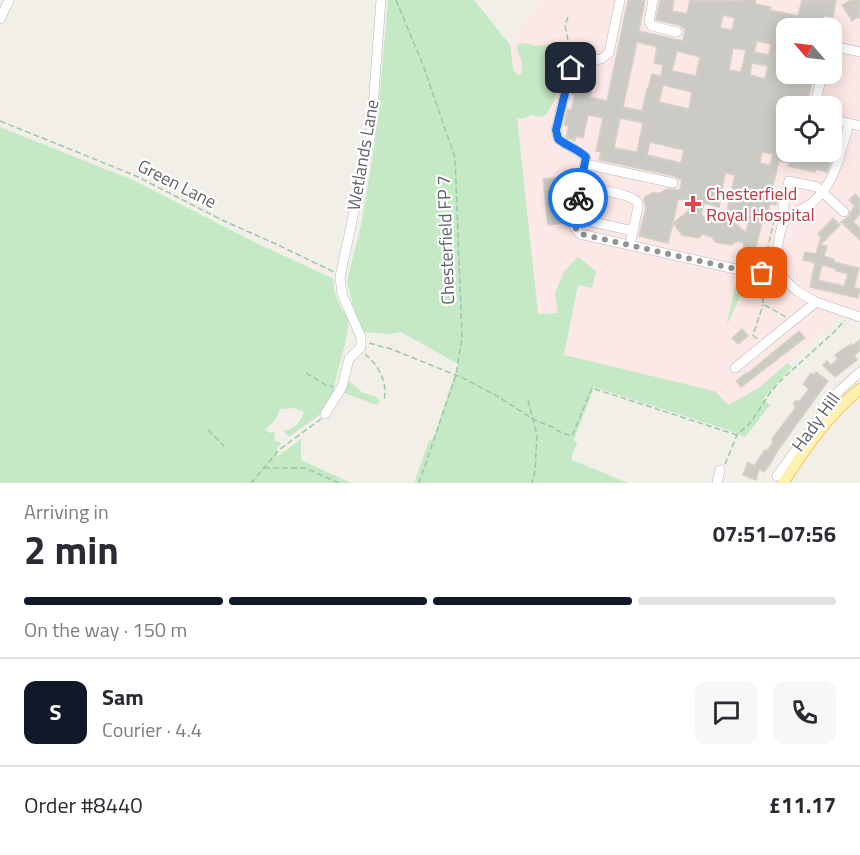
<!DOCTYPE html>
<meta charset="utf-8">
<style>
:root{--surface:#fff;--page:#f7f7f7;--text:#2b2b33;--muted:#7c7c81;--line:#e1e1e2;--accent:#111827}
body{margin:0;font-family:"Titillium Web",sans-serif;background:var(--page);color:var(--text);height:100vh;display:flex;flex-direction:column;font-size:22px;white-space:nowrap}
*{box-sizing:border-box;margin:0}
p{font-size:20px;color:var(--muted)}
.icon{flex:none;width:33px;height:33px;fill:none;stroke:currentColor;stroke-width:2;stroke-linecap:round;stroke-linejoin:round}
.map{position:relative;height:483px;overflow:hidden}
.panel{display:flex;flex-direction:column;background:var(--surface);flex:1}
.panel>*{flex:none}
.needle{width:39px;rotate:298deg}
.fabs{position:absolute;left:776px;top:18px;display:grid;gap:12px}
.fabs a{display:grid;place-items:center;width:66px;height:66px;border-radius:12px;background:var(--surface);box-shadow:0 3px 15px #0003;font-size:30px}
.pin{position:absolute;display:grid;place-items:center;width:51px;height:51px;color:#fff;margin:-26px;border-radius:12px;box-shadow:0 3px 9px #0006}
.courier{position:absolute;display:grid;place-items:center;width:60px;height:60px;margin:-30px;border:4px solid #1a73e8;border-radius:50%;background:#fff;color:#222;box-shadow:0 2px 8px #0007}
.head em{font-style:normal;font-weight:700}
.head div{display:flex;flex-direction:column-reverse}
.head{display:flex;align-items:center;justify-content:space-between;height:102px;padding:0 24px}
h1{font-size:39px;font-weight:700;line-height:45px}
.bar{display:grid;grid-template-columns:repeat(4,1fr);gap:9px 6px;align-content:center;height:72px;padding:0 24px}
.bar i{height:8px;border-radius:4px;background:var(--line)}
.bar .selected{background:var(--accent)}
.bar p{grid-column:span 4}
.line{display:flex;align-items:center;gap:15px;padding:0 24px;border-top:2px solid var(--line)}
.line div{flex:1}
.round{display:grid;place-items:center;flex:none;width:63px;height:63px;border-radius:12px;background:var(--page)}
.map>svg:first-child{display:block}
.medical{fill:#fce8e6;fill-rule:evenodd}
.green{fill:#c5e8c5}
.building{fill:#cccac5;stroke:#d6d1c6;stroke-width:1.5;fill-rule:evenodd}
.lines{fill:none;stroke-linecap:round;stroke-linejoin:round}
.minor-casing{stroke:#b5b8bc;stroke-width:10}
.major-casing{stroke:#f2c960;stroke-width:12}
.path{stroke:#9cc7a9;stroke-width:1.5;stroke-dasharray:6 3;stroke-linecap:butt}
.minor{stroke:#fff;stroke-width:9}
.major{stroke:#fff2af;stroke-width:10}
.done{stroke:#929495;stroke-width:6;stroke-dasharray:0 10.8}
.route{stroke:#1a73e8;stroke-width:8}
.health-dot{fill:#e0444e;stroke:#fff;stroke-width:2}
.labels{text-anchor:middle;stroke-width:4.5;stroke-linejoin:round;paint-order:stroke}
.street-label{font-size:18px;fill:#5f6368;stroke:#fff}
.health-label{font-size:18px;fill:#be3a42;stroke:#fff;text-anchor:start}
</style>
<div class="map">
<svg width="860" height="483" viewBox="0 0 860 483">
<rect width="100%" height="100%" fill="#f1efe8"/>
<path class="medical" d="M541,0H860V325L840,316L759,388L728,405L715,392L710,390L563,355L578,284L579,258L558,313L538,314L510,45ZM786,28H831V74H786ZM786,106H831V152H786Z"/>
<g class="green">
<path d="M388,0H474L510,45L513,69L518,75L522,73L521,60L517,49L518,44L528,43L535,46L554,44L565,46L566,51L546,63L544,71C560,90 559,94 546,115L539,117L532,115L521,119L517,117L538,314L558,313L555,293L564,271L578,257L596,271L592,288L578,285L564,355L710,390L715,391L728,405L759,388L787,363L792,367L763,399L770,405L745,437L737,433L594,387L574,440L577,444L572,454V460L628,483H414L429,441L433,440L458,364L401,332L389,334L364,332L355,313L347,281L361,225L376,136Z"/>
<path d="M0,127L135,181L254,242L334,279V291L341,308L349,320L346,340L335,382L334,389L331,400L322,413L289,437L284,431C296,428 300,423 304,412L294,408L280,409L275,420L265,430L271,433L275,432L274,440L281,443L277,449V457L301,439V460L351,483H0Z"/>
<polygon points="737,278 744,288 726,327"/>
<polygon points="349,381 363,393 375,396 380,401 376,405 342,392"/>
</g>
<g class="building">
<path d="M628,0H645L639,31L683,41L685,29L679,25L656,20L660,0H674L672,11L687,14L690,0L737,1L738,0H756L755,4L771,7L770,10L798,16L802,0H836L833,17L824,15L820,28H786V74H795L794,77L805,81V79L813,80L806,106L786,103V152H831V138L837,140L834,153L827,172L816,169L815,172L788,166L789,163L779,161L772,189L780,191L776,205L770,204L765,223L762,222L755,252L758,256L756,265L754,266L740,263L738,260L741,251L743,250L744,243L738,241L731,245L715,242L712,237L703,234L698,238L682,235L673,223L668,243L639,236L646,208L644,200L645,197L652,193H660L667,189L680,190L682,180L674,176L599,160L601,152L596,151L603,118L588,115L583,138L576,136L575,141L566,137L569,126L564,125L568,109L571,110L575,95L572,94L576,77L578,78L580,70L584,67L591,69L590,73L596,74L590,97L607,101ZM723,15L735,18L732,30L720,28ZM757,41L771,44L769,55L754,52ZM637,42L657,47L654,63L663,65L661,76L652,74L648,89H647L642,111L623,107ZM733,48L746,50L741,72L729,70ZM677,51L700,57L696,76L672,71ZM752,63L768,66L765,79L750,75ZM663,85L692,92L689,109L659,102ZM620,118L643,123L637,152L614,148ZM650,142L684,150L681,163L647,155ZM762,152L773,154L770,165L760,163ZM725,173L735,175L726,216H723L722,218L715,222L706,220L701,214L704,203L719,207ZM678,199L691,201L688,211L673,223ZM737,211L750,214L746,233L734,222Z"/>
<polygon points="851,0 860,0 860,18 857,17 852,21 842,5"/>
<polygon points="562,177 567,216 565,223 548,225 543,179"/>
<polygon points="855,194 860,199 860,214 853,222 860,228 860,240 841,222 849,216 851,211 855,206 849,200"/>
<path d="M833,218L840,225L820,245L827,246L824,256L834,259V262L859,268L854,288L860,289L858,298L810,287L815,263L803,260L805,252L816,254L821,237L818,234ZM822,265L836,269V271L848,274L844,286L818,280Z"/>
<polygon points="742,329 748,336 738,344 732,338"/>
<polygon points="799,331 805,338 741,387 736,381 746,373 747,374"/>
<polygon points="860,340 860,351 854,355 857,359 857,360 835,377 823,365 827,361 831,365 838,359 835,355 851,344 852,346"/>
<polygon points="816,372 828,381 778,450 770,464 764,472 759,469 756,480 743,475 748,462 754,466 764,451 769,449 770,447 773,443 772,439 796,407 793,404 796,400 799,402 809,389 803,384 811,373 814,375"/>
</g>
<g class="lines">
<defs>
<g id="minor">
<path d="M620,0L609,53L601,59L580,61L571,68L556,130L558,139C567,146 577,149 586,157L572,223L580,234L753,273C786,271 773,244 783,224C789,214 804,209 813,202C836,182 841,151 849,123"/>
<polyline points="653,0 649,22 652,26 677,32"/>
<polyline points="0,19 9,0"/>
<polyline points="831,49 838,47 860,52"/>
<polyline points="815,106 822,74"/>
<polyline points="831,119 860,126"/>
<polyline points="585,164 673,183"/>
<polyline points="789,218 785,213 783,208 789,181 817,187 844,212"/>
<path d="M630,245L638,207C638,205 638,203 637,202C633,195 604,191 596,189L594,190L586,218L588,221L633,231"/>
<polyline points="771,267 797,291 816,302 860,317"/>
<polyline points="735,368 816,302"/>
<polyline points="325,414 342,387 349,359 361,347 361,337 342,294 340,277 371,133 381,0"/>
<polyline points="777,476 838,392 860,372"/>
<polyline points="717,483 720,470"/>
</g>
<path id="major" d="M783,483C805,449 828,415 860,389"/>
</defs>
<use href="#minor" class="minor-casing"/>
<use href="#major" class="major-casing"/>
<g class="path">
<polyline points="396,0 423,65 455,158 462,337 456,375 419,483"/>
<polyline points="568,17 565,25 571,57"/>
<polyline points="0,121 134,175 222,220 276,244 334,272"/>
<polyline points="765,260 776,212"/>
<polyline points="762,279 763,304 786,317"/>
<polyline points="757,339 753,335 763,305"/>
<polyline points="369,343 391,349 463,378 497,396 533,419 552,427 560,432 572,436 592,388 737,435"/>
<path d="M365,354C379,366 388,382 384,401"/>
<polyline points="306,373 326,385 334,387"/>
<polyline points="528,400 537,435 535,471 532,483"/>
<polyline points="208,430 224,446"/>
<polyline points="725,464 737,435 751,422 770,393 778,383 835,331 845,320"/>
<polyline points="264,468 305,468 339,483"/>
<polyline points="251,483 280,449 321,419"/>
</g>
<use href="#minor" class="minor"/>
<use href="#major" class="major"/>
</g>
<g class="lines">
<polyline class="done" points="578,198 572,223 580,234 753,273 762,273"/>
<path class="route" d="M571,68L556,130L558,139C567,146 577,149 586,157L578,198"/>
</g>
<path class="health-dot" d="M690 195h6v6h6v6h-6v6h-6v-6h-6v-6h6z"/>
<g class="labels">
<g class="street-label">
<text transform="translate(363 155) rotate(-80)" y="6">Wetlands Lane</text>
<text transform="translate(177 184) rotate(27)" y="6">Green Lane</text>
<text transform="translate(446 240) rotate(-92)" y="6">Chesterfield FP 7</text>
<text transform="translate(816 422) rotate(-54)" y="6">Hady Hill</text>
</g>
<g class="health-label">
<text x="706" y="200">Chesterfield<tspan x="706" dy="21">Royal Hospital</tspan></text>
</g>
</g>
</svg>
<div class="fabs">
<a><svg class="needle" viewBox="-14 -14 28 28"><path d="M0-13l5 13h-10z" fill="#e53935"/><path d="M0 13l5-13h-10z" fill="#7c7c81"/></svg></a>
<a><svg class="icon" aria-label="locate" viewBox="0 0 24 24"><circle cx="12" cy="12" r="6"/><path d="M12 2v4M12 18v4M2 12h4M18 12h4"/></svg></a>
</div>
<div class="pin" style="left:762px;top:273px;background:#ea580c"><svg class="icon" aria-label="bag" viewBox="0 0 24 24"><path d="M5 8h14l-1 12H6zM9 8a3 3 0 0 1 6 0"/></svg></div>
<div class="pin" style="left:571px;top:68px;background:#1f2937"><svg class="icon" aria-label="home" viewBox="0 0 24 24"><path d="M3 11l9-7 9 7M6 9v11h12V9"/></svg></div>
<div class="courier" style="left:578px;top:198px"><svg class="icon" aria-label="bike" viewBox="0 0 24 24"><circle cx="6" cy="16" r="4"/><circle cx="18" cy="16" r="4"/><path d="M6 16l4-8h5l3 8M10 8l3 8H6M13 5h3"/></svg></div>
</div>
<section class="panel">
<div class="head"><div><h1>2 min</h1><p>Arriving in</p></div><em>07:51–07:56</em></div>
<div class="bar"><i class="selected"></i><i class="selected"></i><i class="selected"></i><i></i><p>On the way · 150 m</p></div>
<div class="line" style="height:108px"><b class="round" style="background:var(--accent);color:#fff">S</b><div><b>Sam</b><p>Courier · 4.4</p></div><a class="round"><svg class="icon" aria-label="chat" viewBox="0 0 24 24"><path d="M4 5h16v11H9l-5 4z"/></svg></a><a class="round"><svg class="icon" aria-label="phone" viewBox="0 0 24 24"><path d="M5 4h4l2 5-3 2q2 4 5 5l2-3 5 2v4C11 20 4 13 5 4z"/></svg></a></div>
<div class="line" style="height:78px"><div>Order #8440</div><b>£11.17</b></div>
</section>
